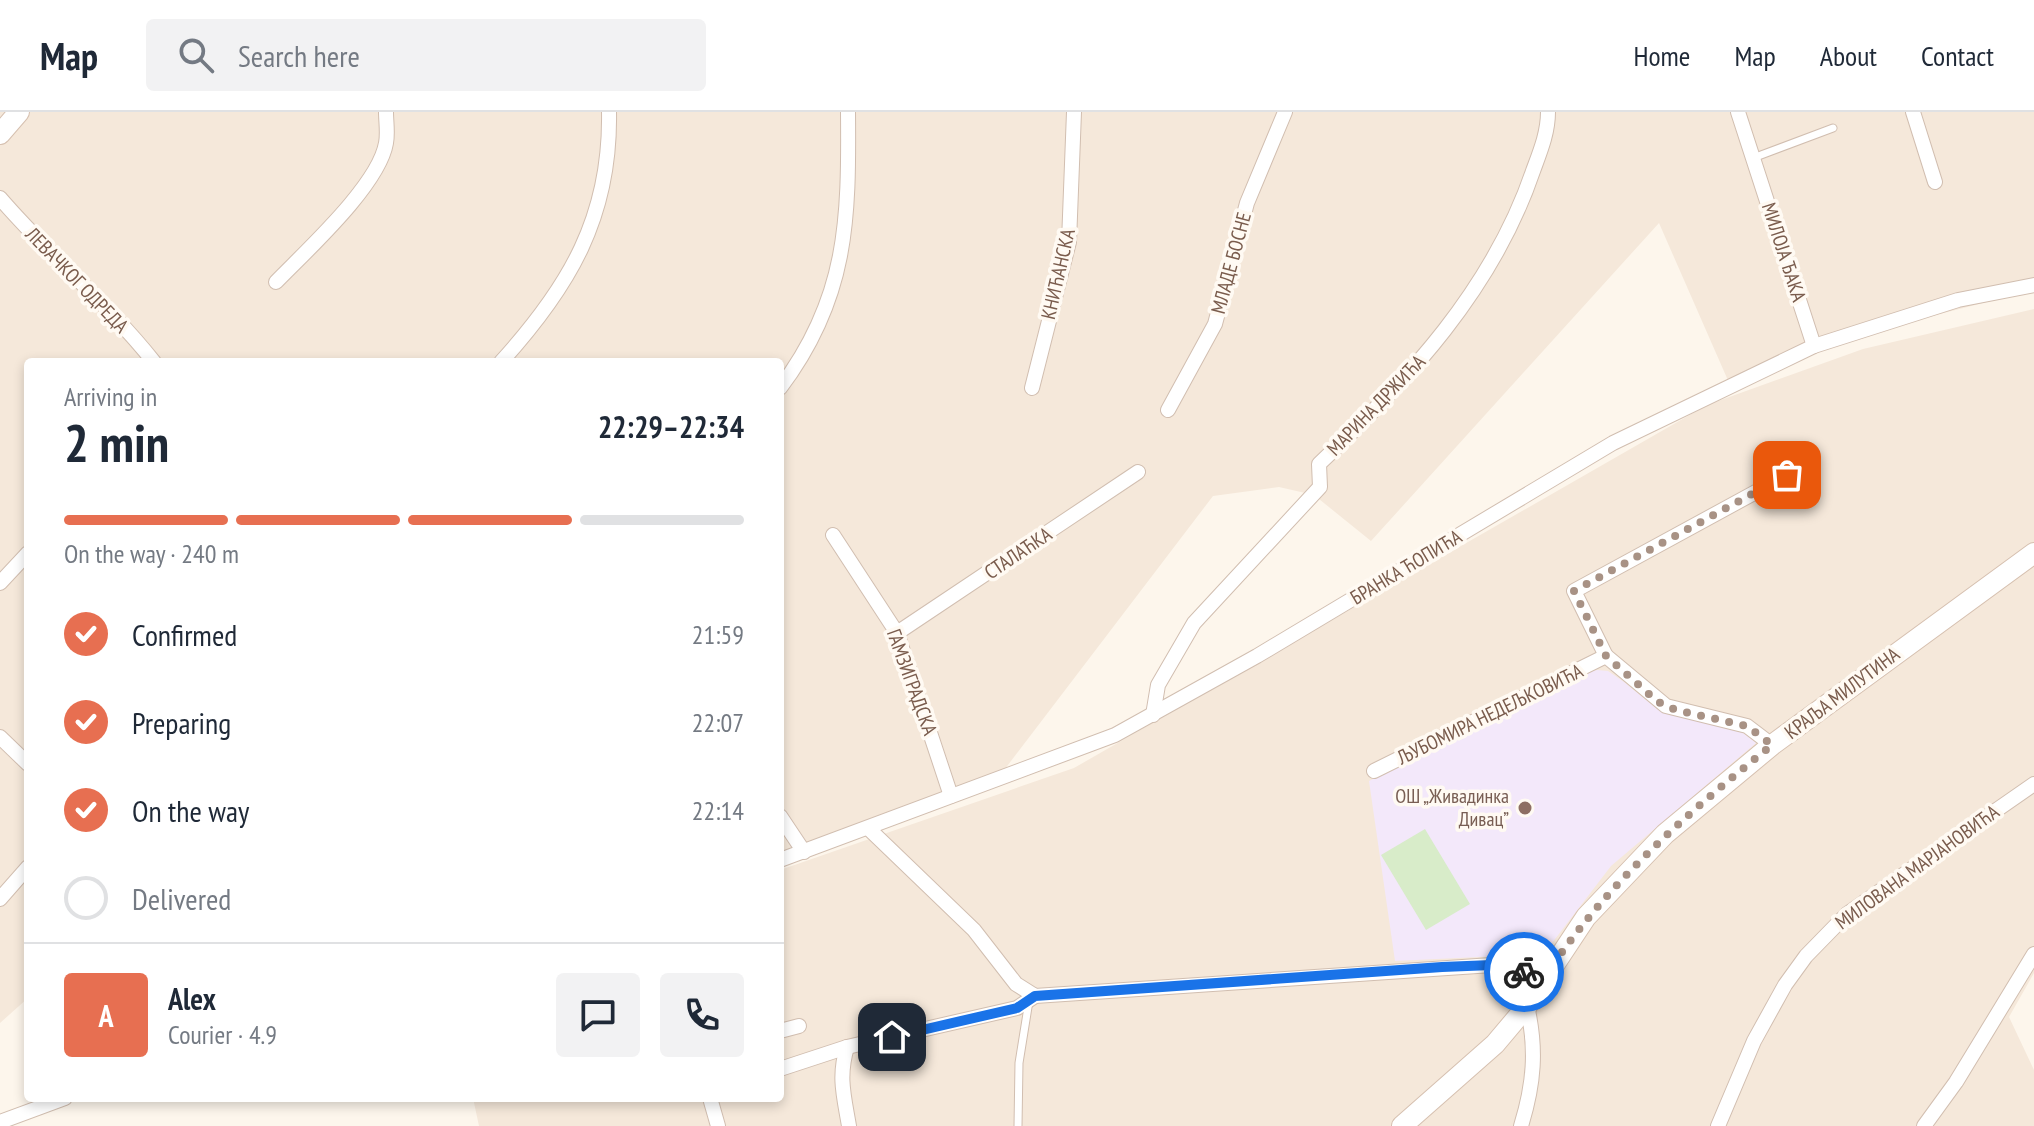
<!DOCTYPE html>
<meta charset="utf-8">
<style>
:root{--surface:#fff;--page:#f2f2f3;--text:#1f2937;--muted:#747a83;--line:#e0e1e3;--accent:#e76f51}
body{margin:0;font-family:"PT Sans Narrow",sans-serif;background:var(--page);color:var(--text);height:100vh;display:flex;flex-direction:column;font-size:30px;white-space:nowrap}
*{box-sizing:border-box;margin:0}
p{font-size:26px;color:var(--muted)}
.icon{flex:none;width:44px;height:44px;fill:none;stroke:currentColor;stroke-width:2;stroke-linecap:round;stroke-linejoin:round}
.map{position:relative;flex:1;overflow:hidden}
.sheet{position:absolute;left:24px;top:246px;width:760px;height:744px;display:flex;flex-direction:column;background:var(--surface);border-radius:8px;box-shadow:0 4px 12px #0003}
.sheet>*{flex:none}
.pin{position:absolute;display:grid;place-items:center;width:68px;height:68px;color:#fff;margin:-34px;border-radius:16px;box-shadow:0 4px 12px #0006}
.courier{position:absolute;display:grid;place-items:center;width:80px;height:80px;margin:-40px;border:6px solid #1a73e8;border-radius:50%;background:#fff;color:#222;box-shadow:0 2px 10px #0007}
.overview em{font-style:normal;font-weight:700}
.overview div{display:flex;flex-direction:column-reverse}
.overview{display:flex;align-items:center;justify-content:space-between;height:136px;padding:0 40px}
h1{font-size:52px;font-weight:700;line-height:60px}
.bar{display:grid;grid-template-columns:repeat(4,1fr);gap:12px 8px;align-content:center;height:96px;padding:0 40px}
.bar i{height:10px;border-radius:6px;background:var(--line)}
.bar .selected{background:var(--accent)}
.bar p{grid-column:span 4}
.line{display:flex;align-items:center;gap:20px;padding:0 40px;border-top:2px solid var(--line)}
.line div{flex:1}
.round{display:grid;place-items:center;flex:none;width:84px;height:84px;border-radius:8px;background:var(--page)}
ol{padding:0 40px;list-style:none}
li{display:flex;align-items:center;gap:24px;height:88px}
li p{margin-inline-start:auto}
li .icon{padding:8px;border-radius:50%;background:var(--accent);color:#fff;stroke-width:4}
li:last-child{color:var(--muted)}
li i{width:44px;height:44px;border:4px solid var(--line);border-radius:50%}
header{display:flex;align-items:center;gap:48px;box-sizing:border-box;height:112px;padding:0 40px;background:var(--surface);border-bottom:2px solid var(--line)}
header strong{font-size:38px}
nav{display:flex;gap:44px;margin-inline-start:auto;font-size:28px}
.search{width:560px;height:72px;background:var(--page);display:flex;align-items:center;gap:20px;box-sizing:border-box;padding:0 28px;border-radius:8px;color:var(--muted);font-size:30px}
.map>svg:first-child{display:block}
.residential{fill:#f5e8da}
.education{fill:#f3e8fa}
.green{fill:#d8ecc9}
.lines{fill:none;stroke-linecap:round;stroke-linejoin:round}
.lane-casing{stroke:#d1beb0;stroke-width:9}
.street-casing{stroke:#d1beb0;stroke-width:16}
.secondary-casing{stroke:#d6c0b0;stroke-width:22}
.lane{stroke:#fff;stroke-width:7}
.street{stroke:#fff;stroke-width:14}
.secondary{stroke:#fff;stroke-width:20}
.done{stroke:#a89285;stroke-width:8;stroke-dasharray:0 14.4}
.route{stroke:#1a73e8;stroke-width:10}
.education-dot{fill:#8d6e63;stroke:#fffaf3;stroke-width:3}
.labels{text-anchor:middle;stroke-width:7;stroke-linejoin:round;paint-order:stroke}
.street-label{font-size:20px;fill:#7a5c4d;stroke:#fffaf3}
.education-label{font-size:20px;fill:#785e54;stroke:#fffaf3;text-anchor:end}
</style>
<header>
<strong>Map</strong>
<div class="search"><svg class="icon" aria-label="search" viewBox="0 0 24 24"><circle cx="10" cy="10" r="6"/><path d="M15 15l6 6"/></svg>Search here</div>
<nav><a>Home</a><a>Map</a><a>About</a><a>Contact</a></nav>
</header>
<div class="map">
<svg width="2034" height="1014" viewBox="0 0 2034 1014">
<rect width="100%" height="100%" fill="#fdf6ec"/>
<g class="residential">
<polygon points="0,0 2034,0 2034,178 1814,234 1730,273 1659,111 1371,429 1314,383 1279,375 1213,384 995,670 780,748 780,250 28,250 28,886 0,911"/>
<polygon points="2034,197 2034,861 2009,905 2034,958 2034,1014 479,1014 473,986 780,986 780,758 1074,656 1707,293 1863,237"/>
</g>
<polygon class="education" points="1597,558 1608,559 1624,570 1657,597 1743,621 1756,631 1611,754 1539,848 1521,843 1395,849 1369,669 1580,562"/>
<polygon class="green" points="1425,717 1470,792 1426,818 1381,743"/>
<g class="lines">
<defs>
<g id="lane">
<polyline points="1753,46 1833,16"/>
<polyline points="1018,1014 1019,951 1029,889"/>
</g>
<g id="street">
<polyline points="1738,0 1814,234"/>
<polyline points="1913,0 1935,70"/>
<path d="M0,86C49,143 107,191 154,250"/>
<path d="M276,170C306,139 379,73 386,31C388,21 386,10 386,0"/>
<path d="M501,250C569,175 611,105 609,0"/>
<path d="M780,276C848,186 849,107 848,0"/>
<polyline points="1032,276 1069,130 1074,0"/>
<polyline points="1168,298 1215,212 1247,91 1285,0"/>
<polyline points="833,423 897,521 951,684"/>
<polyline points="0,471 28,441"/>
<polyline points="897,521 1138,360"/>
<polyline points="1606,544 1574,479 1787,363"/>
<path d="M1153,603L1158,573L1194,511L1320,375L1319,352C1408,268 1493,177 1533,59C1540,40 1548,21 1548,0"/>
<polyline points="0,625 28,652"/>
<polyline points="1374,659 1606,544 1666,594 1747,614 1772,633"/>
<polyline points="780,704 804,740"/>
<polyline points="868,716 974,818 1016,872 1035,884 1492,853 1524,860 1541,871"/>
<polyline points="780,748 1115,623 1257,544 1613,331 1814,234 1958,188 2034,173"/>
<polyline points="0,787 28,755"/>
<polyline points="780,919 799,914"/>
<path d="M847,935C838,965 844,984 849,1014"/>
<polyline points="780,957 847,935 1017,896 1035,884"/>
<polyline points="710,986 718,1014"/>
<polyline points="0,1010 65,986"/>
<path d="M1521,1014C1534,972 1537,937 1527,894"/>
<polyline points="1718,1014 1754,929 1785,873 1806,844 1847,802 2034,672"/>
<polyline points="1924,1014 1956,970 2034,842"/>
</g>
<g id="secondary">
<polyline points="0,22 19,0"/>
<polyline points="1402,1014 1495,932 1527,894 1586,805 1665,722 1772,633 2034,441"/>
</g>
</defs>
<use href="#lane" class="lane-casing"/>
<use href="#street" class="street-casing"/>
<use href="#secondary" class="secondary-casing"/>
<use href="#lane" class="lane"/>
<use href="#street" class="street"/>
<use href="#secondary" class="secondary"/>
</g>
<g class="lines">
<path class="done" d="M1524,860L1541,871C1603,774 1684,704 1772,633L1747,614L1676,598L1658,590L1606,544L1574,479L1787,363"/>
<polyline class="route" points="892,925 1017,896 1035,884 1442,855 1492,853 1524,860"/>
</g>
<circle class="education-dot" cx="1525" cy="696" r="8"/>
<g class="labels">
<g class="street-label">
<text transform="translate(1784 140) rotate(72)" y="7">МИЛОЈА ЂАКА</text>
<text transform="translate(1231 151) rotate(-75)" y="7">МЛАДЕ БОСНЕ</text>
<text transform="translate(1058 162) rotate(-77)" y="7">КНИЋАНСКА</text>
<text transform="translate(77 168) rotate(46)" y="7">ЛЕВАЧКОГ ОДРЕДА</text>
<text transform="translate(1376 293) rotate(-46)" y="7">МАРИНА ДРЖИЋА</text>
<text transform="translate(1018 441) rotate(-34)" y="7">СТАЛАЋКА</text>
<text transform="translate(1406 455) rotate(-31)" y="7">БРАНКА ЋОПИЋА</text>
<text transform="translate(912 570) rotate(70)" y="7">ГАМЗИГРАДСКА</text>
<text transform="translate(1842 581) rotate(-37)" y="7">КРАЉА МИЛУТИНА</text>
<text transform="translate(1490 602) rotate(-26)" y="7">ЉУБОМИРА НЕДЕЉКОВИЋА</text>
<text transform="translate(1917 755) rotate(-36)" y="7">МИЛОВАНА МАРЈАНОВИЋА</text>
</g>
<g class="education-label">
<text x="1509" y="691">ОШ „Живадинка<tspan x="1509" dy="23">Дивац”</tspan></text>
</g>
</g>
</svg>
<div class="pin" style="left:1787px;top:363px;background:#ea580c"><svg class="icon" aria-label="bag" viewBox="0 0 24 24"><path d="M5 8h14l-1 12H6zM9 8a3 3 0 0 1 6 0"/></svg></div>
<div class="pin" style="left:892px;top:925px;background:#1f2937"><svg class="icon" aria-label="home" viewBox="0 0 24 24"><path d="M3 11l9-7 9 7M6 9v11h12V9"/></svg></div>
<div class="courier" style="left:1524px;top:860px"><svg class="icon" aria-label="bike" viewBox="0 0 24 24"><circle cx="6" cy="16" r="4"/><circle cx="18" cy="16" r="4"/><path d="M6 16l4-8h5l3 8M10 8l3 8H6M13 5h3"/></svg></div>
<section class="sheet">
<div class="overview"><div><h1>2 min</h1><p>Arriving in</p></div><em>22:29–22:34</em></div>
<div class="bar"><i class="selected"></i><i class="selected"></i><i class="selected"></i><i></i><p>On the way · 240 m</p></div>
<ol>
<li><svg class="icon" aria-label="check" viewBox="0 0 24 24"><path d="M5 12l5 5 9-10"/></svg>Confirmed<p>21:59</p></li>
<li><svg class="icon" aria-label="check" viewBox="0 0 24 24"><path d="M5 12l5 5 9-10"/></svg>Preparing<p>22:07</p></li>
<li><svg class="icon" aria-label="check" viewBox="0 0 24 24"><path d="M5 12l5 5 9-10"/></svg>On the way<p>22:14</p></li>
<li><i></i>Delivered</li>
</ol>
<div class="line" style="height:144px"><b class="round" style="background:var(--accent);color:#fff">A</b><div><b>Alex</b><p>Courier · 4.9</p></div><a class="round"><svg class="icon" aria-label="chat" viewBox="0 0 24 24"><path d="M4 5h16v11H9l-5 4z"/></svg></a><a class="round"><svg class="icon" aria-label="phone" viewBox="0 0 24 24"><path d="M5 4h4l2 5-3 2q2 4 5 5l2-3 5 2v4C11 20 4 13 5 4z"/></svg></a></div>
</section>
</div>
